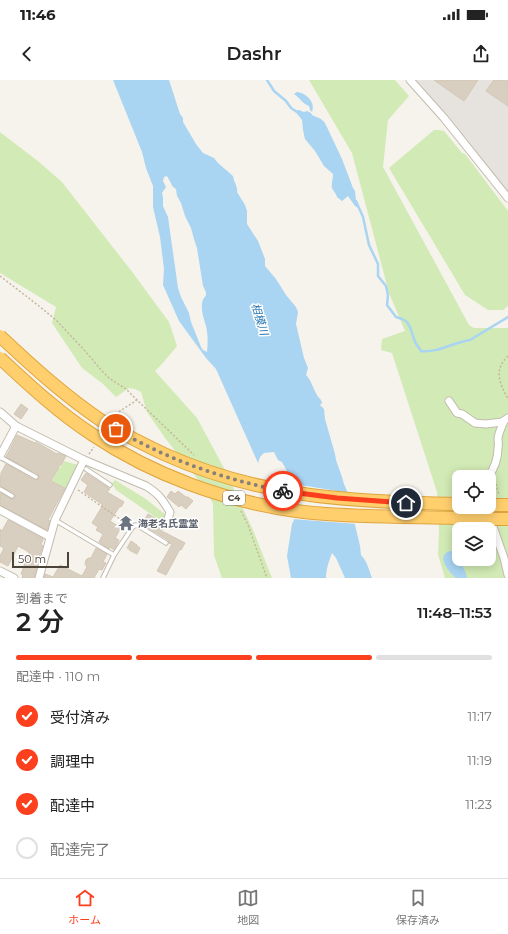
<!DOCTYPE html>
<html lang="ja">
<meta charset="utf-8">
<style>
:root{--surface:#fff;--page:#f6f6f6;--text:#222;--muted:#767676;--line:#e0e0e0;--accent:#fc3f1d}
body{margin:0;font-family:Montserrat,"Noto Sans JP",sans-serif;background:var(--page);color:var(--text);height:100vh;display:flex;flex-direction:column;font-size:15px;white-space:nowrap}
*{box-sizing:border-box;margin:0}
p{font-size:13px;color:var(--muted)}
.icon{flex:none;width:22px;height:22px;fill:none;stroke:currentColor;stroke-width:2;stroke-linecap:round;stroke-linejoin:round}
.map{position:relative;height:498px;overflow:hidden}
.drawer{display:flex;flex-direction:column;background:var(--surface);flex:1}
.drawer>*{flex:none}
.fabs{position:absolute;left:452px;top:390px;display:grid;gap:8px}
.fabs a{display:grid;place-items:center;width:44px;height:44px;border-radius:8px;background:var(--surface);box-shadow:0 2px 10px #0003;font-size:20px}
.scale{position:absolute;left:12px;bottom:10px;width:57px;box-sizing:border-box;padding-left:4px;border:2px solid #4b4439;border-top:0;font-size:11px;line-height:14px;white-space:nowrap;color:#4b4439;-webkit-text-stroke:3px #fff;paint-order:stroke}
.pin{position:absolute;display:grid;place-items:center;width:34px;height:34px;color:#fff;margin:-17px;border:2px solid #fff;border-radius:50%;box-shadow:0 1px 4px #0007}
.courier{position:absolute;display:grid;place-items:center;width:40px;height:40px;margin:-20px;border:3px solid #fc3f1d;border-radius:50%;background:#fff;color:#222;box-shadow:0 1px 5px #0007}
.headline em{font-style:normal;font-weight:600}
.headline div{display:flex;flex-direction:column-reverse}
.headline{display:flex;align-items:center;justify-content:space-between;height:68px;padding:0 16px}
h1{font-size:26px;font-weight:600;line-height:30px}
.bar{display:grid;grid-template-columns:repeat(4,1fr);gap:6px 4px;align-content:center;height:48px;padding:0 16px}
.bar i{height:5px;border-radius:3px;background:var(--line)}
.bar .current{background:var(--accent)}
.bar p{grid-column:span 4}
ol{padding:0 16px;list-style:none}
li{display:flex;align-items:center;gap:12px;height:44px}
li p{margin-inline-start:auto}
li .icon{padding:4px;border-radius:50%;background:var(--accent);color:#fff;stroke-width:4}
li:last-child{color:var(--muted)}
li i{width:22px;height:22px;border:2px solid var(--line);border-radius:50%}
.status{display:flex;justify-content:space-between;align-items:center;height:28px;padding:0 20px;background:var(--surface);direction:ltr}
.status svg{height:11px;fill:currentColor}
header{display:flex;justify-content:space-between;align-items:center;height:52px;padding:0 16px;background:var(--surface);font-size:18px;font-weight:600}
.menu{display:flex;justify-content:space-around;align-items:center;height:56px;border-top:1px solid var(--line);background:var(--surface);font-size:11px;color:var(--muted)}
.menu a{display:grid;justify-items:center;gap:2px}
.menu .current{color:var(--accent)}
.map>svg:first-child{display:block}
.industrial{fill:#e6e2dd}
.green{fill:#d2eab5;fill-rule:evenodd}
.water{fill:#a9d4f2;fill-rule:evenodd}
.pier{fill:#f6f3ec}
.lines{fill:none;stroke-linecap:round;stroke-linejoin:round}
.stream{stroke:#a9d4f2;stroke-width:2.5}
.building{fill:#d8cfc1;stroke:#d3c7b4}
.service-casing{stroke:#c2bbae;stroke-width:5.5}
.minor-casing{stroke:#c2bbae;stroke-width:9}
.path{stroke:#c4b79f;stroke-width:1.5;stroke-dasharray:2 2;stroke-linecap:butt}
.service{stroke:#fff;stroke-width:3.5}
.minor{stroke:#fff;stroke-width:7}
.motorway-bridge-casing{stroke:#e0a43c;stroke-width:14;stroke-linecap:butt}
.motorway-bridge{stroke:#ffcf6e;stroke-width:12}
.done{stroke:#878178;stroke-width:4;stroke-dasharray:0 7.2}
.route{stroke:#fc3f1d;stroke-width:5}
.labels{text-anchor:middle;stroke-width:3;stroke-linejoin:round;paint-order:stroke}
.shield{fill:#fff;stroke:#817c74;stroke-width:1}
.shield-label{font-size:9px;font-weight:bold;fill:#4b4439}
.worship-label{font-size:10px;font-weight:bold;fill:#5b616d;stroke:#fff;text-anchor:start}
.water-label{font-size:11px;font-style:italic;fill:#2e7ab2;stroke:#fff}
</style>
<div class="status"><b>11:46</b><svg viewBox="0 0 49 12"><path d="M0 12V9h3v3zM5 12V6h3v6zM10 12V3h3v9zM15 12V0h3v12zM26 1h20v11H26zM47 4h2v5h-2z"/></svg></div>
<header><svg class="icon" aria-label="back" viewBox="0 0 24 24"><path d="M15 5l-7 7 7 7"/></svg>Dashr<svg class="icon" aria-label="share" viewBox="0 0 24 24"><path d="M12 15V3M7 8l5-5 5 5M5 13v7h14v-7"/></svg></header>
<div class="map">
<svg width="508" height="498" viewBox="0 0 508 498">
<rect width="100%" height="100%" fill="#f6f3ec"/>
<polygon class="industrial" points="413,0 508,0 508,117"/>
<g class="green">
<path d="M309,0H395L409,16L388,40L383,87L469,245L474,248H508V498H445L438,474L439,451L437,412L392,273L381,270L382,259L405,251L389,213L352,73ZM459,397H489V427H459ZM459,449H489V479H459Z"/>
<polygon points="434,50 439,50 444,51 462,73 465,74 508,131 508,226 503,230 488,230 465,215 389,88"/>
<polygon points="0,52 39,82 62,102 133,193 169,242 177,266 162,284 155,291 197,338 225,390 253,450 272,498 222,498 214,475 213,424 207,411 165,358 147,332 141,312 135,309 129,308 116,317 103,304 82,288 52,243 56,227 0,193"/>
<polygon points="64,381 78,385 67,409 52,401 58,388 60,388"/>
<polygon points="115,400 146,419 167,436 161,441 116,410 112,403"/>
</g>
<g class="water">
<path d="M113,0H169L180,34L183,38V42L196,64L203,73L214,78L218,83L233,96C234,103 238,106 237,112L245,125L247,131V144L258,161L265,179V186L276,199L286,215L296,227L298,232L296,244L304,278L308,288L306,295C313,302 314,314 321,320L322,323L320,325L324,329L325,339L335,374L336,380L342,397L344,404L347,411L360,466L361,475C367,481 369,490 372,498H345L336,478L332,473C329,481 326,489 326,498H291L287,476L292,444L294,440L290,404L287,391L282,382L278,380L274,372L264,373L260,377L258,383L216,289L206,278L179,241L163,205L164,189L160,157L153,127V106L146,88L142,72ZM167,96L173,107L176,109L177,116L181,123L185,136L191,148L194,159L197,168L203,206C210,219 203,214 202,224C201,231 204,239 206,246C208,255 208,263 207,272L203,270L201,267L191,242L189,233L181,217L178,208L168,137L163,126V117L162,113L166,107L163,101L164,97Z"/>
<path d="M297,12C306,13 316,22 312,32L310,30L309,26C302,23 300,18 294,14Z"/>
<path d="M299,30L304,32L307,31L311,33L312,35C318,38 320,37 325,43L342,79L353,108L355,111L356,121L358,128L355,126L348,116L342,121L337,117C336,113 333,111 332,108C331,105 333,99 333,94L324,86L315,71L305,59L303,50L302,40L295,31Z"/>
<path d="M450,471C455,471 459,473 459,479H460C462,486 466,491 467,498H456C449,492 435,476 450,471Z"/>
</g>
<polygon class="pier" points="288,403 350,413 357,444 292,439"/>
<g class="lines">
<g class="stream">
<polyline points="267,0 274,11 286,21 291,28 297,32"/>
<path d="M356,121L363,137L369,165L378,184V196L386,206L388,215L387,225L396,237L402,239L407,242L410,247L415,262L421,271C439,273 454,262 470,260L508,237"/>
</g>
</g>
<g class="building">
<polygon points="434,0 478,0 464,21"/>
<polygon points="494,0 508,0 508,26 486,11"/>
<polygon points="21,324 28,329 21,339 14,334"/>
<polygon points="17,355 35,363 36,362 57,374 58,373 66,376 61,385 60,385 51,401 65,408 48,440 50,441 47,450 0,425 0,413 12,419 14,419 15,416 14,413 0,406 1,393 6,384 34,400 37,400 39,397 38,394 6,377"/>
<polygon points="86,393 110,409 107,412 124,422 121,427 120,426 110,441 121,448 115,458 119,460 114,470 110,467 109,469 99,462 103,454 96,450 98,447 92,443 103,425 84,412 88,405 81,400"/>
<polygon points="171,411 175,414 178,411 186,417 188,417 193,421 186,429 181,425 179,427 167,417"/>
<polygon points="148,434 155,438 152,444 160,450 185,463 181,470 180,469 166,495 157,491 172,464 169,463 168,460 142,444"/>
<polygon points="8,440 43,459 43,460 41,464 43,466 38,479 39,480 34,498 22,498 23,495 21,494 29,472 18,466 8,486 0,482 0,476 4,468 0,466 0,449 2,451"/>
<polygon points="131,461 137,465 137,466 140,468 137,474 129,470 130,469 127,468"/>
<polygon points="96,468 107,474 103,482 106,483 102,490 99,489 94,498 44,498 45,494 53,497 60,485 82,496 87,487 85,484 86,480 88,478 91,478"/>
</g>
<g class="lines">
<defs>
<g id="service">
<polyline points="0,377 36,397"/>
<polyline points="86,389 110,405"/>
<polyline points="0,409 12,416"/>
<polyline points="55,440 114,475 132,448 135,445 137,445 166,463"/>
<polyline points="103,498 114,475"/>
</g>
<g id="minor">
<polyline points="410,0 444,38 508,118"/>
<polyline points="449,321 457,333 462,334 475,343 486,344 502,342 508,338"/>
<path d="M0,332L16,346L84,380L146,406C159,414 162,419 170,432L168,439L162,445"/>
<polyline points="0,376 16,346"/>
<path d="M488,397C494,389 498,378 498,368C499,365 498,362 498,358C499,352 502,346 504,341"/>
<polyline points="486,427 504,478 508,495"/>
<polyline points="0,430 50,457"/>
<polyline points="0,491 14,498"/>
<polyline points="39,498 55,440 84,380"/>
</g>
</defs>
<use href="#service" class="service-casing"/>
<use href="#minor" class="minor-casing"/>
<g class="path">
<polyline points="0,196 39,226 56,240 86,272 102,291 109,298 126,309 137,320"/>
<path d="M508,276C493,290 500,304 508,319"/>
<polyline points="114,338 117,333 137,320 194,375"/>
<polyline points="89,374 94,367"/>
<polyline points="495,400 499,415"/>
<polyline points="78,410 120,439"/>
<polyline points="241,431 248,445 267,498"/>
</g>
<use href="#service" class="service"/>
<use href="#minor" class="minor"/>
<defs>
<g id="motorway-bridge">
<path d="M0,256C33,287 65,316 102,341C122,354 143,364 164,374C261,418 354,422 459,424"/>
<path d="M0,278C29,305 59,333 93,355C153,395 224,421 296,431C332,436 368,436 405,437C439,437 474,439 508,439"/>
<polyline points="489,425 508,425"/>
</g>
</defs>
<use href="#motorway-bridge" class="motorway-bridge-casing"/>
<use href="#motorway-bridge" class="motorway-bridge"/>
</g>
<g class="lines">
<path class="done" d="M116,349C168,380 223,399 283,411"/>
<polyline class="route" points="283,411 337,418 406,423"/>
</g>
<defs>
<symbol id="temple-bare" viewBox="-9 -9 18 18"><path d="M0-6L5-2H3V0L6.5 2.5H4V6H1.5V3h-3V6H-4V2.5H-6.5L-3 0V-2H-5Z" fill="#6b7280" stroke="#fff" stroke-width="2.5" paint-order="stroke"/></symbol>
</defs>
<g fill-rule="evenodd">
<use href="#temple-bare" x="115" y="432" width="22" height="22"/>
</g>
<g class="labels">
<rect class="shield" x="223" y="411" width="22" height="14" rx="3"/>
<g class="shield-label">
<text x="234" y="421">C4</text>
</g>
<g class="worship-label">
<text x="138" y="447">海老名氏霊堂</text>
</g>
<g class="water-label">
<text transform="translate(260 239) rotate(73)" y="4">相模川</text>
</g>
</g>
</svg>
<div class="fabs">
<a><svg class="icon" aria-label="locate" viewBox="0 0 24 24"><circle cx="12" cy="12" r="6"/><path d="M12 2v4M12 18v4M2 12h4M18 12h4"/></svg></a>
<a><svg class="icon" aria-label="layers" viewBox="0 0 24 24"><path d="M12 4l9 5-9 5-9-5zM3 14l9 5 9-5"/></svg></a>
</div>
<div class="scale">50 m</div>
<div class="pin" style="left:116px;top:349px;background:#ea580c"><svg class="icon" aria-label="bag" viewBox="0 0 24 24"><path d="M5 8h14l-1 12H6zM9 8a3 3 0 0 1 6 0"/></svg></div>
<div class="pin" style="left:406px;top:423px;background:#1f2937"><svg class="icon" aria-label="home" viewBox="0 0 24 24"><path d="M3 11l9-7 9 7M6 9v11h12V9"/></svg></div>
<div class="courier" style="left:283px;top:411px"><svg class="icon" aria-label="bike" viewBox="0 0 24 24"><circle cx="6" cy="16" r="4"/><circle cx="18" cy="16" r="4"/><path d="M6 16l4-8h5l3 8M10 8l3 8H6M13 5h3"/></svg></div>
</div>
<section class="drawer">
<div class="headline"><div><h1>2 分</h1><p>到着まで</p></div><em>11:48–11:53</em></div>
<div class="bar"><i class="current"></i><i class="current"></i><i class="current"></i><i></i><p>配達中 · 110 m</p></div>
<ol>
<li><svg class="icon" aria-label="check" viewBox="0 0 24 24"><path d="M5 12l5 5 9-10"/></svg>受付済み<p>11:17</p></li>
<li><svg class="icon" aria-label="check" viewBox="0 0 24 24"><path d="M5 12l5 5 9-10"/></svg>調理中<p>11:19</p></li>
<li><svg class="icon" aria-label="check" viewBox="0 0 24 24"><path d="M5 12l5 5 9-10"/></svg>配達中<p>11:23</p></li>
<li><i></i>配達完了</li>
</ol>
</section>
<nav class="menu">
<a class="current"><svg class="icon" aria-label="home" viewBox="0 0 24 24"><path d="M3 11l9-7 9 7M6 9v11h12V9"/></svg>ホーム</a>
<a><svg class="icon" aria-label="map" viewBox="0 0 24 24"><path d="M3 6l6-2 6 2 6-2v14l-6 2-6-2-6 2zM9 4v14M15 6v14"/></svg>地図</a>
<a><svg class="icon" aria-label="saved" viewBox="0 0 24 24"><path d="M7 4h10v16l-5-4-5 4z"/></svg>保存済み</a>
</nav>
